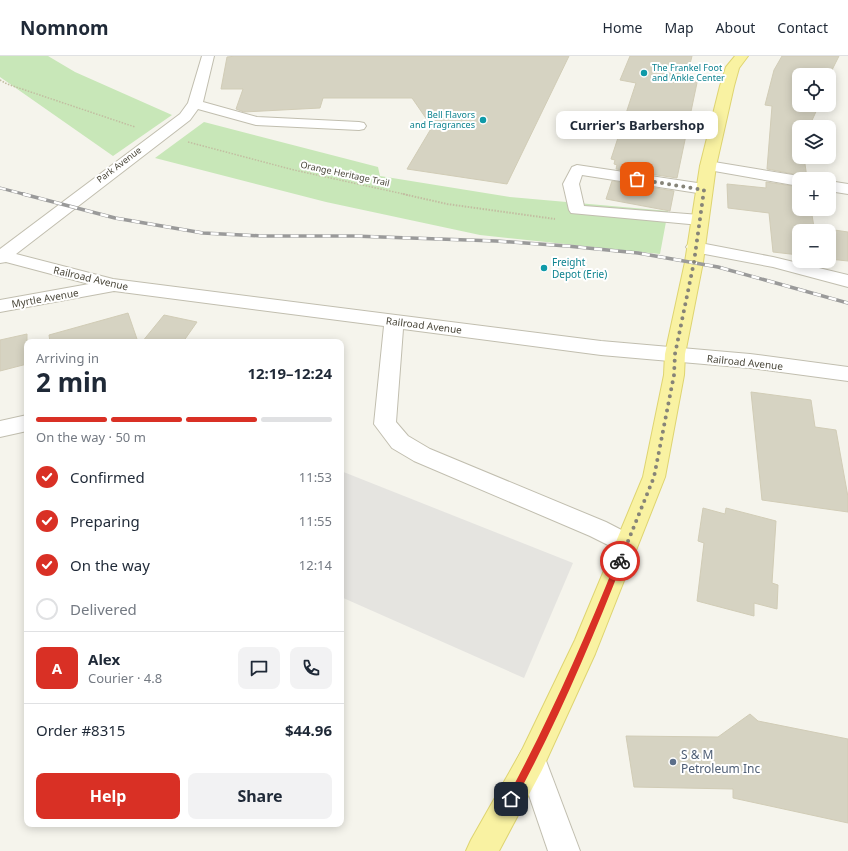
<!DOCTYPE html>
<meta charset="utf-8">
<style>
:root{--surface:#fff;--page:#f2f2f3;--text:#1f2937;--muted:#747a83;--line:#e0e1e3;--accent:#d93025}
body{margin:0;font-family:"Noto Sans",sans-serif;background:var(--page);color:var(--text);height:100vh;display:flex;flex-direction:column;font-size:15px;white-space:nowrap}
*{box-sizing:border-box;margin:0}
p{font-size:13px;color:var(--muted)}
.icon{flex:none;width:22px;height:22px;fill:none;stroke:currentColor;stroke-width:2;stroke-linecap:round;stroke-linejoin:round}
.map{position:relative;flex:1;overflow:hidden}
.panel{position:absolute;left:24px;top:283px;width:320px;height:488px;display:flex;flex-direction:column;background:var(--surface);border-radius:8px;box-shadow:0 2px 10px #0003}
.panel>*{flex:none}
.fabs{position:absolute;left:792px;top:12px;display:grid;gap:8px}
.fabs a{display:grid;place-items:center;width:44px;height:44px;border-radius:8px;background:var(--surface);box-shadow:0 2px 10px #0003;font-size:20px}
.pin{position:absolute;display:grid;place-items:center;width:34px;height:34px;color:#fff;margin:-17px;border-radius:8px;box-shadow:0 2px 6px #0006}
.courier{position:absolute;display:grid;place-items:center;width:40px;height:40px;margin:-20px;border:3px solid #d93025;border-radius:50%;background:#fff;color:#222;box-shadow:0 1px 5px #0007}
.bubble{position:absolute;height:28px;border-radius:8px;background:var(--surface);box-shadow:0 2px 10px #0003;font-size:13px;font-weight:700;line-height:28px;text-align:center}
.summary em{font-style:normal;font-weight:700}
.summary div{display:flex;flex-direction:column-reverse}
.summary{display:flex;align-items:center;justify-content:space-between;height:68px;padding:0 12px}
h1{font-size:26px;font-weight:700;line-height:30px}
.bar{display:grid;grid-template-columns:repeat(4,1fr);gap:6px 4px;align-content:center;height:48px;padding:0 12px}
.bar i{height:5px;border-radius:3px;background:var(--line)}
.bar .on{background:var(--accent)}
.bar p{grid-column:span 4}
.line{display:flex;align-items:center;gap:10px;padding:0 12px;border-top:1px solid var(--line)}
.line div{flex:1}
.round{display:grid;place-items:center;flex:none;width:42px;height:42px;border-radius:8px;background:var(--page)}
ol{padding:0 12px;list-style:none}
li{display:flex;align-items:center;gap:12px;height:44px}
li p{margin-inline-start:auto}
li .icon{padding:4px;border-radius:50%;background:var(--accent);color:#fff;stroke-width:4}
li:last-child{color:var(--muted)}
li i{width:22px;height:22px;border:2px solid var(--line);border-radius:50%}
.primary-button{display:flex;gap:8px;margin-top:auto;padding:8px 12px}
.primary-button a{flex:1;height:46px;border-radius:8px;background:var(--accent);color:#fff;font-size:16px;font-weight:700;line-height:46px;text-align:center}
.primary-button a+a{background:var(--page);color:var(--text)}
header{display:flex;align-items:center;gap:24px;box-sizing:border-box;height:56px;padding:0 20px;background:var(--surface);border-bottom:1px solid var(--line)}
header strong{font-size:19px}
nav{display:flex;gap:22px;margin-inline-start:auto;font-size:14px}
.map>svg:first-child{display:block}
.green{fill:#c8e7b8}
.parking{fill:#e5e4e0}
.building{fill:#d6d3c2;stroke:#d1ccb6}
.lines{fill:none;stroke-linecap:round;stroke-linejoin:round}
.minor-casing{stroke:#c1beaf;stroke-width:2}
.major-casing{stroke:#ded471;stroke-width:2}
.path-far1{stroke:#c2bda1;stroke-width:1.5;stroke-dasharray:1.5 1.5;stroke-linecap:butt}
.path{stroke:#c2bda1;stroke-width:2;stroke-dasharray:1.5 1.5;stroke-linecap:butt}
.minor{fill:#fff;fill-rule:evenodd}
.major{fill:#f9f2a2;fill-rule:evenodd}
.rail-far1-casing{stroke:#9a9a9a;stroke-width:3}
.rail-casing{stroke:#9a9a9a;stroke-width:3.5}
.rail-far1{stroke:#fff;stroke-width:2;stroke-dasharray:6;stroke-linecap:butt}
.rail{stroke:#fff;stroke-width:2.5;stroke-dasharray:8;stroke-linecap:butt}
.route{fill:#d93025}
.done{stroke:#868478;stroke-width:4;stroke-dasharray:0 7.2}
.culture-dot{fill:#0f9aa8;stroke:#fff;stroke-width:1.5}
.service-dot{fill:#5c6f8a;stroke:#fff;stroke-width:1.5}
.labels{text-anchor:middle;stroke-width:4;stroke-linejoin:round;paint-order:stroke}
.far-culture-label{font-size:9px;fill:#0d838f;stroke:#fff;text-anchor:start}
.far-street-label{font-size:9px;fill:#4a473a;stroke:#fff}
.culture-label{font-size:10px;fill:#0d838f;stroke:#fff;text-anchor:start}
.street-label{font-size:10px;fill:#4a473a;stroke:#fff}
.near-service-label{font-size:12px;fill:#4e5e75;stroke:#fff;text-anchor:start}
</style>
<header>
<strong>Nomnom</strong>
<nav><a>Home</a><a>Map</a><a>About</a><a>Contact</a></nav>
</header>
<div class="map">
<svg width="848" height="795" viewBox="0 0 848 795">
<rect width="100%" height="100%" fill="#f5f4ec"/>
<g class="green">
<polygon points="0,0 48,0 75,16 172,59 113,100 0,21"/>
<polygon points="204,66 378,111 380,120 510,141 668,155 660,198 480,179 326,146 155,102"/>
</g>
<polygon class="parking" points="341,415 573,507 524,622 341,541"/>
<g class="building">
<polygon points="236,0 569,0 507,128 407,113 432,71 412,42 323,42 320,52 244,56 236,53 243,33 221,33 227,1"/>
<polygon points="630,0 692,0 687,20 698,22 677,122 616,113 617,109 614,108 615,104 611,103 636,27 620,24"/>
<polygon points="782,0 839,0 829,20 799,19 799,49 819,49 809,71 799,71 799,101 804,101 807,122 799,119 767,113 772,50 765,49 774,14"/>
<polygon points="612,125 674,135 670,155 606,143"/>
<polygon points="766,126 799,131 799,153 811,153 814,171 848,176 848,205 829,203 829,175 799,175 799,199 773,196 769,157 728,152 727,128 766,132"/>
<polygon points="128,257 138,286 50,286 49,279"/>
<polygon points="164,259 197,266 183,286 142,286"/>
<polygon points="27,278 27,308 0,315 0,284"/>
<polygon points="751,336 811,344 815,371 836,374 848,441 848,456 762,444"/>
<polygon points="703,452 725,458 726,452 776,465 772,527 778,529 777,553 754,547 754,560 697,545 704,487 698,485"/>
<polygon points="750,658 758,665 848,683 848,767 733,742 733,733 634,731 626,680 718,681"/>
</g>
<g class="lines">
<defs>
<g id="minor">
<polygon points="202,0 214,0 203,46 257,61 359,66 364,67 366,70 364,73 359,74 256,69 198,53 190,64 16,198 113,223 601,285 750,298 848,311 848,325 750,312 601,299 403,273 396,366 408,380 430,393 606,466 635,481 638,488 635,495 626,498 590,480 414,405 392,392 374,368 384,270 114,235 0,256 0,244 89,228 6,206 0,207 0,193 180,58 188,47"/>
<polygon points="708,105 799,120 806,123 799,123 799,130 703,113 700,110 703,107"/>
<polygon points="577,109 704,128 710,130 712,133 710,136 704,138 582,119 579,128 584,150 700,159 706,160 708,164 706,168 700,169 571,157 569,154 563,128 572,111"/>
<polygon points="829,125 848,128 848,138 829,135"/>
<polygon points="695,186 773,201 848,219 848,231 773,211 689,195 686,191 689,187"/>
<polygon points="27,359 27,375 0,381 0,365"/>
<polygon points="532,689 542,694 580,795 548,795 517,704 522,694"/>
</g>
<polygon id="major" points="735,0 748,0 739,12 734,30 716,110 703,206 685,298 684,319 665,421 595,598 542,714 499,795 466,795 471,784 522,694 575,584 643,421 664,319 665,298 685,206 700,110 720,30 726,11"/>
</defs>
<use href="#minor" class="minor-casing"/>
<use href="#major" class="major-casing"/>
<g class="path-far1">
<polyline points="0,24 7,28 135,71"/>
<polyline points="188,86 294,114 408,139"/>
</g>
<polyline class="path" points="403,138 447,148 555,163"/>
<use href="#minor" class="minor"/>
<use href="#major" class="major"/>
<defs>
<polyline id="rail-far1" points="0,132 27,139"/>
<polyline id="rail" points="23,138 115,162 203,177 263,180 353,180 496,185 567,190 638,197 718,211 848,247"/>
</defs>
<use href="#rail-far1" class="rail-far1-casing"/>
<use href="#rail" class="rail-casing"/>
<use href="#rail-far1" class="rail-far1"/>
<use href="#rail" class="rail"/>
</g>
<path class="route" d="M620,502L623,505C591,587 556,669 514,746L511,748L508,746L506,743L508,740C549,664 584,585 616,505Z"/>
<g class="lines">
<polyline class="done" points="620,505 654,421 674,319 675,298 694,206 704,134 637,123"/>
</g>
<g class="culture-dot">
<circle cx="644" cy="17" r="4"/>
<circle cx="483" cy="64" r="4"/>
<circle cx="544" cy="212" r="4"/>
</g>
<circle class="service-dot" cx="673" cy="706" r="4"/>
<g class="labels">
<g class="far-culture-label">
<text x="652" y="15">The Frankel Foot<tspan x="652" dy="10">and Ankle Center</tspan></text>
<text x="475" y="62" text-anchor="end">Bell Flavors<tspan x="475" dy="10">and Fragrances</tspan></text>
</g>
<g class="far-street-label">
<text transform="translate(119 109) rotate(-37)" y="3">Park Avenue</text>
<text transform="translate(345 118) rotate(12)" y="3">Orange Heritage Trail</text>
</g>
<g class="culture-label">
<text x="552" y="210">Freight<tspan x="552" dy="12">Depot (Erie)</tspan></text>
</g>
<g class="street-label">
<text transform="translate(91 222) rotate(13)" y="4">Railroad Avenue</text>
<text transform="translate(45 242) rotate(-10)" y="4">Myrtle Avenue</text>
<text transform="translate(424 269) rotate(7)" y="4">Railroad Avenue</text>
<text transform="translate(745 306) rotate(6)" y="4">Railroad Avenue</text>
</g>
<g class="near-service-label">
<text x="681" y="703">S &amp; M<tspan x="681" dy="14">Petroleum Inc</tspan></text>
</g>
</g>
</svg>
<div class="fabs">
<a><svg class="icon" aria-label="locate" viewBox="0 0 24 24"><circle cx="12" cy="12" r="6"/><path d="M12 2v4M12 18v4M2 12h4M18 12h4"/></svg></a>
<a><svg class="icon" aria-label="layers" viewBox="0 0 24 24"><path d="M12 4l9 5-9 5-9-5zM3 14l9 5 9-5"/></svg></a>
<a>+</a>
<a>−</a>
</div>
<div class="pin" style="left:637px;top:123px;background:#ea580c"><svg class="icon" aria-label="bag" viewBox="0 0 24 24"><path d="M5 8h14l-1 12H6zM9 8a3 3 0 0 1 6 0"/></svg></div>
<div class="pin" style="left:511px;top:743px;background:#1f2937"><svg class="icon" aria-label="home" viewBox="0 0 24 24"><path d="M3 11l9-7 9 7M6 9v11h12V9"/></svg></div>
<div class="courier" style="left:620px;top:505px"><svg class="icon" aria-label="bike" viewBox="0 0 24 24"><circle cx="6" cy="16" r="4"/><circle cx="18" cy="16" r="4"/><path d="M6 16l4-8h5l3 8M10 8l3 8H6M13 5h3"/></svg></div>
<div class="bubble" style="left:556px;top:55px;width:162px">Currier's Barbershop</div>
<section class="panel">
<div class="summary"><div><h1>2 min</h1><p>Arriving in</p></div><em>12:19–12:24</em></div>
<div class="bar"><i class="on"></i><i class="on"></i><i class="on"></i><i></i><p>On the way · 50 m</p></div>
<ol>
<li><svg class="icon" aria-label="check" viewBox="0 0 24 24"><path d="M5 12l5 5 9-10"/></svg>Confirmed<p>11:53</p></li>
<li><svg class="icon" aria-label="check" viewBox="0 0 24 24"><path d="M5 12l5 5 9-10"/></svg>Preparing<p>11:55</p></li>
<li><svg class="icon" aria-label="check" viewBox="0 0 24 24"><path d="M5 12l5 5 9-10"/></svg>On the way<p>12:14</p></li>
<li><i></i>Delivered</li>
</ol>
<div class="line" style="height:72px"><b class="round" style="background:var(--accent);color:#fff">A</b><div><b>Alex</b><p>Courier · 4.8</p></div><a class="round"><svg class="icon" aria-label="chat" viewBox="0 0 24 24"><path d="M4 5h16v11H9l-5 4z"/></svg></a><a class="round"><svg class="icon" aria-label="phone" viewBox="0 0 24 24"><path d="M5 4h4l2 5-3 2q2 4 5 5l2-3 5 2v4C11 20 4 13 5 4z"/></svg></a></div>
<div class="line" style="height:52px"><div>Order #8315</div><b>$44.96</b></div>
<div class="primary-button"><a>Help</a><a>Share</a></div>
</section>
</div>
